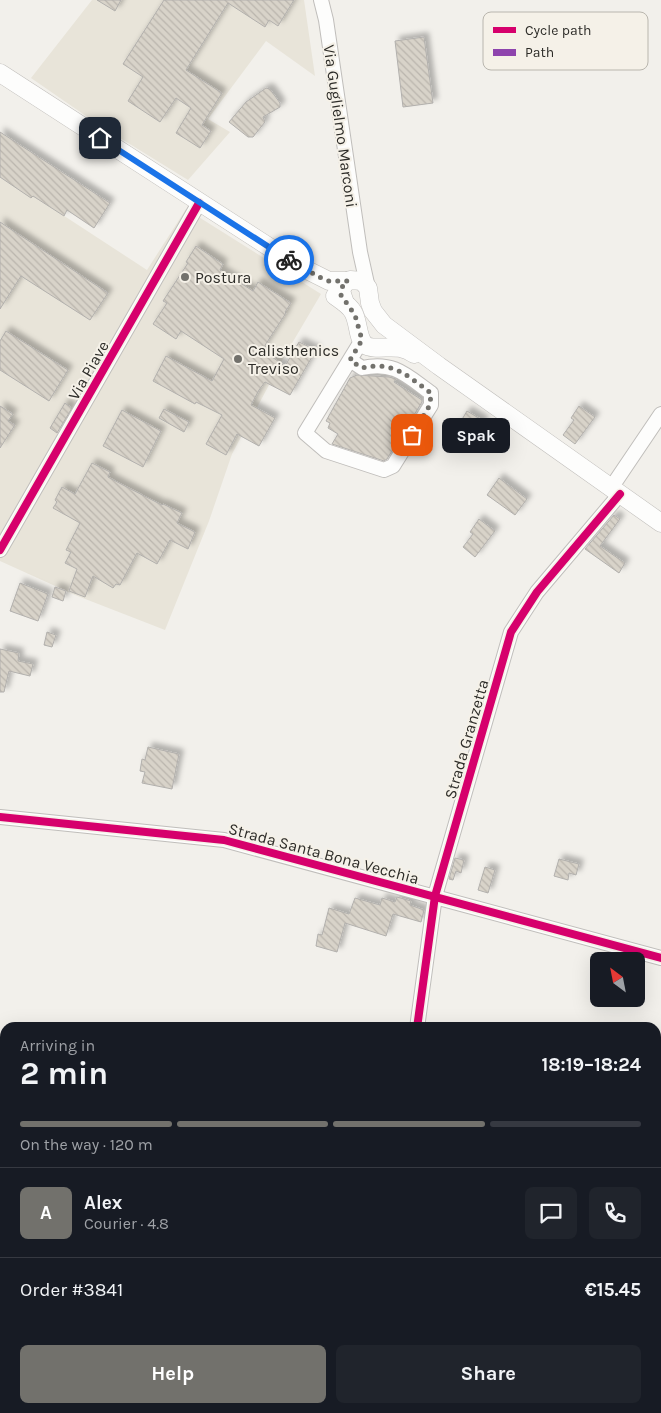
<!DOCTYPE html>
<meta charset="utf-8">
<style>
:root{--surface:#171b24;--page:#20242c;--text:#f1f3f6;--muted:#9ea1a6;--line:#363941;--accent:#72716c}
body{margin:0;font-family:Karla,sans-serif;background:var(--page);color:var(--text);height:100vh;display:flex;flex-direction:column;font-size:19px;white-space:nowrap}
*{box-sizing:border-box;margin:0}
p{font-size:16px;color:var(--muted)}
.icon{flex:none;width:28px;height:28px;fill:none;stroke:currentColor;stroke-width:2;stroke-linecap:round;stroke-linejoin:round}
.map{position:relative;flex:1;overflow:hidden}
.details{position:absolute;left:0px;top:1022px;width:661px;height:391px;display:flex;flex-direction:column;background:var(--surface);border-radius:15px 15px 0 0;box-shadow:0 5px 20px #0002}
.details>*{flex:none}
.needle{width:32px;rotate:328deg}
.fabs{position:absolute;left:590px;top:952px;display:grid;gap:10px}
.fabs a{display:grid;place-items:center;width:55px;height:55px;border-radius:8px;background:var(--surface);box-shadow:0 5px 20px #0002;font-size:25px}
.pin{position:absolute;display:grid;place-items:center;width:42px;height:42px;color:#fff;margin:-21px;border-radius:10px;box-shadow:0 2px 8px #0006}
.courier{position:absolute;display:grid;place-items:center;width:50px;height:50px;margin:-25px;border:4px solid #1a73e8;border-radius:50%;background:#fff;color:#222;box-shadow:0 1px 6px #0007}
.bubble{position:absolute;height:35px;border-radius:8px;background:var(--surface);box-shadow:0 5px 20px #0002;font-size:16px;font-weight:700;line-height:35px;text-align:center}
.headline em{font-style:normal;font-weight:700}
.headline div{display:flex;flex-direction:column-reverse}
.headline{display:flex;align-items:center;justify-content:space-between;height:85px;padding:0 20px}
h1{font-size:32px;font-weight:700;line-height:38px}
.bar{display:grid;grid-template-columns:repeat(4,1fr);gap:8px 5px;align-content:center;height:60px;padding:0 20px}
.bar i{height:6px;border-radius:4px;background:var(--line)}
.bar .active{background:var(--accent)}
.bar p{grid-column:span 4}
.line{display:flex;align-items:center;gap:12px;padding:0 20px;border-top:1px solid var(--line)}
.line div{flex:1}
.round{display:grid;place-items:center;flex:none;width:52px;height:52px;border-radius:8px;background:var(--page)}
.action{display:flex;gap:10px;margin-top:auto;padding:10px 20px}
.action a{flex:1;height:58px;border-radius:8px;background:var(--accent);color:#fff;font-size:20px;font-weight:700;line-height:58px;text-align:center}
.action a+a{background:var(--page);color:var(--text)}
.map>svg:first-child{display:block}
.built{fill:#e8e4d9}
.building{fill:url(#building-back-hatch);stroke:#b2b0ad;filter:url(#shadow)}
.lines{fill:none;stroke-linecap:round;stroke-linejoin:round}
.minor-casing{stroke:#c0bebb;stroke-width:16}
.major-casing{stroke:#c0bebb;stroke-width:19}
.minor{stroke:#fdfdfc;stroke-width:14}
.major{stroke:#fdfdfc;stroke-width:18}
.quiet{stroke:#8e44ad;stroke-width:6;stroke-dasharray:12 6;stroke-linecap:butt}
.cycleway-casing{stroke:#f5f1e8;stroke-width:11}
.cycleway{stroke:#d6006c;stroke-width:8}
.done{stroke:#72716c;stroke-width:5;stroke-dasharray:0 9}
.route{stroke:#1a73e8;stroke-width:6}
.poi-dot{fill:#72716c;stroke:#f5f1e8;stroke-width:2}
.labels{text-anchor:middle;stroke-width:4;stroke-linejoin:round;paint-order:stroke}
.street-label{font-size:16px;fill:#2d2c28;stroke:#f5f1e8}
.poi-label{font-size:16px;fill:#2d2c28;stroke:#f5f1e8;text-anchor:start}
.key{fill:#f5f1e8;stroke:#b9b6ae;stroke-width:1}
.key-label{font-size:14px;fill:#2d2c28}
</style>
<div class="map">
<svg width="661" height="1413" viewBox="0 0 661 1413">
<defs>
<pattern id="building-back-hatch" width="6" height="6" patternUnits="userSpaceOnUse" patternTransform="scale(1.25)"><rect width="6" height="6" fill="#d8d3c9"/><path d="M-1 5l2 2M0 0l6 6M5-1l2 2" fill="none" stroke="#bab5ad"/></pattern>
<filter id="shadow"><feDropShadow dx="4.5" dy="-4.5" stdDeviation="2.5" flood-color="#0004"/></filter>
</defs>
<rect width="100%" height="100%" fill="#f2f0eb"/>
<g class="built">
<polygon points="92,0 304,0 315,76 266,41 208,119 230,132 188,180 99,125 31,78"/>
<polygon points="0,174 147,270 186,209 321,294 284,357 232,454 209,521 165,630 75,595 0,561"/>
</g>
<g class="building">
<polygon points="97,0 121,0 115,11"/>
<polygon points="164,0 294,0 278,26 269,20 265,27 228,3 186,70 222,93 202,125 211,131 200,148 176,133 191,108 176,98 160,122 128,101 143,77 123,64"/>
<polygon points="424,37 433,103 403,107 395,41"/>
<polygon points="266,88 270,89 280,103 280,107 263,117 265,122 253,137 248,137 229,122 246,102"/>
<polygon points="0,132 110,203 94,228 67,210 64,216 33,196 31,198 0,177"/>
<polygon points="0,222 108,293 90,320 21,276 0,309"/>
<polygon points="196,246 223,264 220,270 253,291 258,282 291,303 285,312 286,313 262,350 285,366 299,342 316,350 290,395 265,382 259,390 251,405 275,418 259,446 237,434 226,455 206,444 222,415 196,402 195,404 153,381 166,356 212,381 224,359 181,331 176,339 153,324 167,303 163,301 188,263 186,262"/>
<polygon points="6,331 68,370 49,401 0,370 0,341"/>
<polygon points="357,375 389,377 396,379 394,382 422,400 422,402 387,459 384,461 332,444 338,434 328,428 330,423 326,421 350,378"/>
<polygon points="65,403 72,408 57,433 50,428"/>
<polygon points="0,406 13,414 8,421 15,425 0,448"/>
<polygon points="579,406 595,417 575,444 563,435 574,420 571,418"/>
<polygon points="164,409 189,422 184,432 159,418"/>
<polygon points="122,410 161,431 143,467 103,446"/>
<polygon points="467,411 484,421 472,441 455,431"/>
<polygon points="92,463 110,472 108,477 123,485 162,505 163,504 182,513 177,523 195,532 188,549 170,540 157,564 137,553 120,585 116,584 113,588 93,576 85,597 69,591 77,569 65,563 71,552 66,550 80,523 53,508 57,502 55,500 62,487 75,494"/>
<polygon points="499,478 527,499 515,515 487,495"/>
<polygon points="614,515 620,519 600,546 625,563 619,573 585,549"/>
<polygon points="479,519 495,531 475,557 463,547 473,534 470,532"/>
<polygon points="20,583 48,594 38,621 10,611"/>
<polygon points="55,587 66,591 63,601 52,597"/>
<polygon points="47,632 56,635 52,647 44,645"/>
<polygon points="0,649 19,653 18,661 33,664 30,676 9,671 4,692 0,692"/>
<polygon points="148,747 179,754 172,789 142,783 145,772 140,771 142,759 145,760"/>
<polygon points="455,858 464,860 461,873 456,871 453,880 449,879"/>
<polygon points="559,859 579,864 576,875 569,873 568,880 554,876"/>
<polygon points="485,867 495,870 488,893 478,890"/>
<polygon points="397,897 411,901 410,905 424,910 421,922 393,914 386,936 345,923 337,952 316,946 318,934 322,935 329,908 349,914 355,898 380,905 382,898 395,902"/>
</g>
<g class="lines">
<defs>
<g id="minor">
<polyline points="321,0 326,20 360,252 368,288"/>
<path d="M350,360L362,368C394,361 406,375 431,393V405L393,466L384,470L326,451L305,433L362,340"/>
<polyline points="611,488 661,414"/>
<polyline points="0,550 199,203"/>
<polyline points="0,817 224,840 661,958"/>
<polyline points="417,1028 435,896 511,632 537,592 620,494"/>
</g>
<g id="major">
<polyline points="0,73 297,265 329,281 348,281"/>
<path d="M335,296C342,301 349,305 353,312C359,322 357,338 365,345C372,350 390,346 400,348C405,349 410,351 414,354"/>
<polyline points="345,303 341,291 344,284 350,280 362,281 368,288 370,303 373,311 384,325 439,366 661,523"/>
</g>
</defs>
<use href="#minor" class="minor-casing"/>
<use href="#major" class="major-casing"/>
<use href="#minor" class="minor"/>
<use href="#major" class="major"/>
<g class="quiet">
<polyline points="0,1315 5,1316"/>
<polyline points="271,1413 271,1409"/>
</g>
<defs>
<g id="cycleway">
<polyline points="0,550 199,203"/>
<polyline points="0,817 224,840 661,958"/>
<polyline points="417,1028 435,896 511,632 537,592 620,494"/>
</g>
</defs>
<use href="#cycleway" class="cycleway-casing"/>
<use href="#cycleway" class="cycleway"/>
</g>
<g class="lines">
<path class="done" d="M289,260L323,279L329,281H348L342,287L341,295L355,315L362,340L350,360L362,368C394,361 406,375 431,393L430,405L412,435"/>
<polyline class="route" points="100,138 289,260"/>
</g>
<g class="poi-dot">
<circle cx="185" cy="277" r="5"/>
<circle cx="238" cy="359" r="5"/>
</g>
<g class="labels">
<g class="street-label">
<text transform="translate(341 126) rotate(82)" y="6">Via Guglielmo Marconi</text>
<text transform="translate(88 370) rotate(-60)" y="6">Via Piave</text>
<text transform="translate(466 739) rotate(-74)" y="6">Strada Granzetta</text>
<text transform="translate(324 853) rotate(15)" y="6">Strada Santa Bona Vecchia</text>
</g>
<g class="poi-label">
<text x="195" y="283">Postura</text>
<text x="248" y="356">Calisthenics<tspan x="248" dy="18">Treviso</tspan></text>
</g>
</g>
<rect x="483" y="12" width="165" height="58" rx="8" class="key"/>
<rect x="493" y="27" width="23" height="6" fill="#d6006c"/>
<rect x="493" y="49" width="23" height="7" fill="#8e44ad"/>
<g class="key-label">
<text x="525" y="35">Cycle path</text>
<text x="525" y="57">Path</text>
</g>
</svg>
<div class="fabs">
<a><svg class="needle" viewBox="-14 -14 28 28"><path d="M0-13l5 13h-10z" fill="#e53935"/><path d="M0 13l5-13h-10z" fill="#9ea1a6"/></svg></a>
</div>
<div class="pin" style="left:412px;top:435px;background:#ea580c"><svg class="icon" aria-label="bag" viewBox="0 0 24 24"><path d="M5 8h14l-1 12H6zM9 8a3 3 0 0 1 6 0"/></svg></div>
<div class="pin" style="left:100px;top:138px;background:#1f2937"><svg class="icon" aria-label="home" viewBox="0 0 24 24"><path d="M3 11l9-7 9 7M6 9v11h12V9"/></svg></div>
<div class="courier" style="left:289px;top:260px"><svg class="icon" aria-label="bike" viewBox="0 0 24 24"><circle cx="6" cy="16" r="4"/><circle cx="18" cy="16" r="4"/><path d="M6 16l4-8h5l3 8M10 8l3 8H6M13 5h3"/></svg></div>
<div class="bubble" style="left:442px;top:418px;width:68px">Spak</div>
<section class="details">
<div class="headline"><div><h1>2 min</h1><p>Arriving in</p></div><em>18:19–18:24</em></div>
<div class="bar"><i class="active"></i><i class="active"></i><i class="active"></i><i></i><p>On the way · 120 m</p></div>
<div class="line" style="height:90px"><b class="round" style="background:var(--accent);color:#fff">A</b><div><b>Alex</b><p>Courier · 4.8</p></div><a class="round"><svg class="icon" aria-label="chat" viewBox="0 0 24 24"><path d="M4 5h16v11H9l-5 4z"/></svg></a><a class="round"><svg class="icon" aria-label="phone" viewBox="0 0 24 24"><path d="M5 4h4l2 5-3 2q2 4 5 5l2-3 5 2v4C11 20 4 13 5 4z"/></svg></a></div>
<div class="line" style="height:65px"><div>Order #3841</div><b>€15.45</b></div>
<div class="action"><a>Help</a><a>Share</a></div>
</section>
</div>
